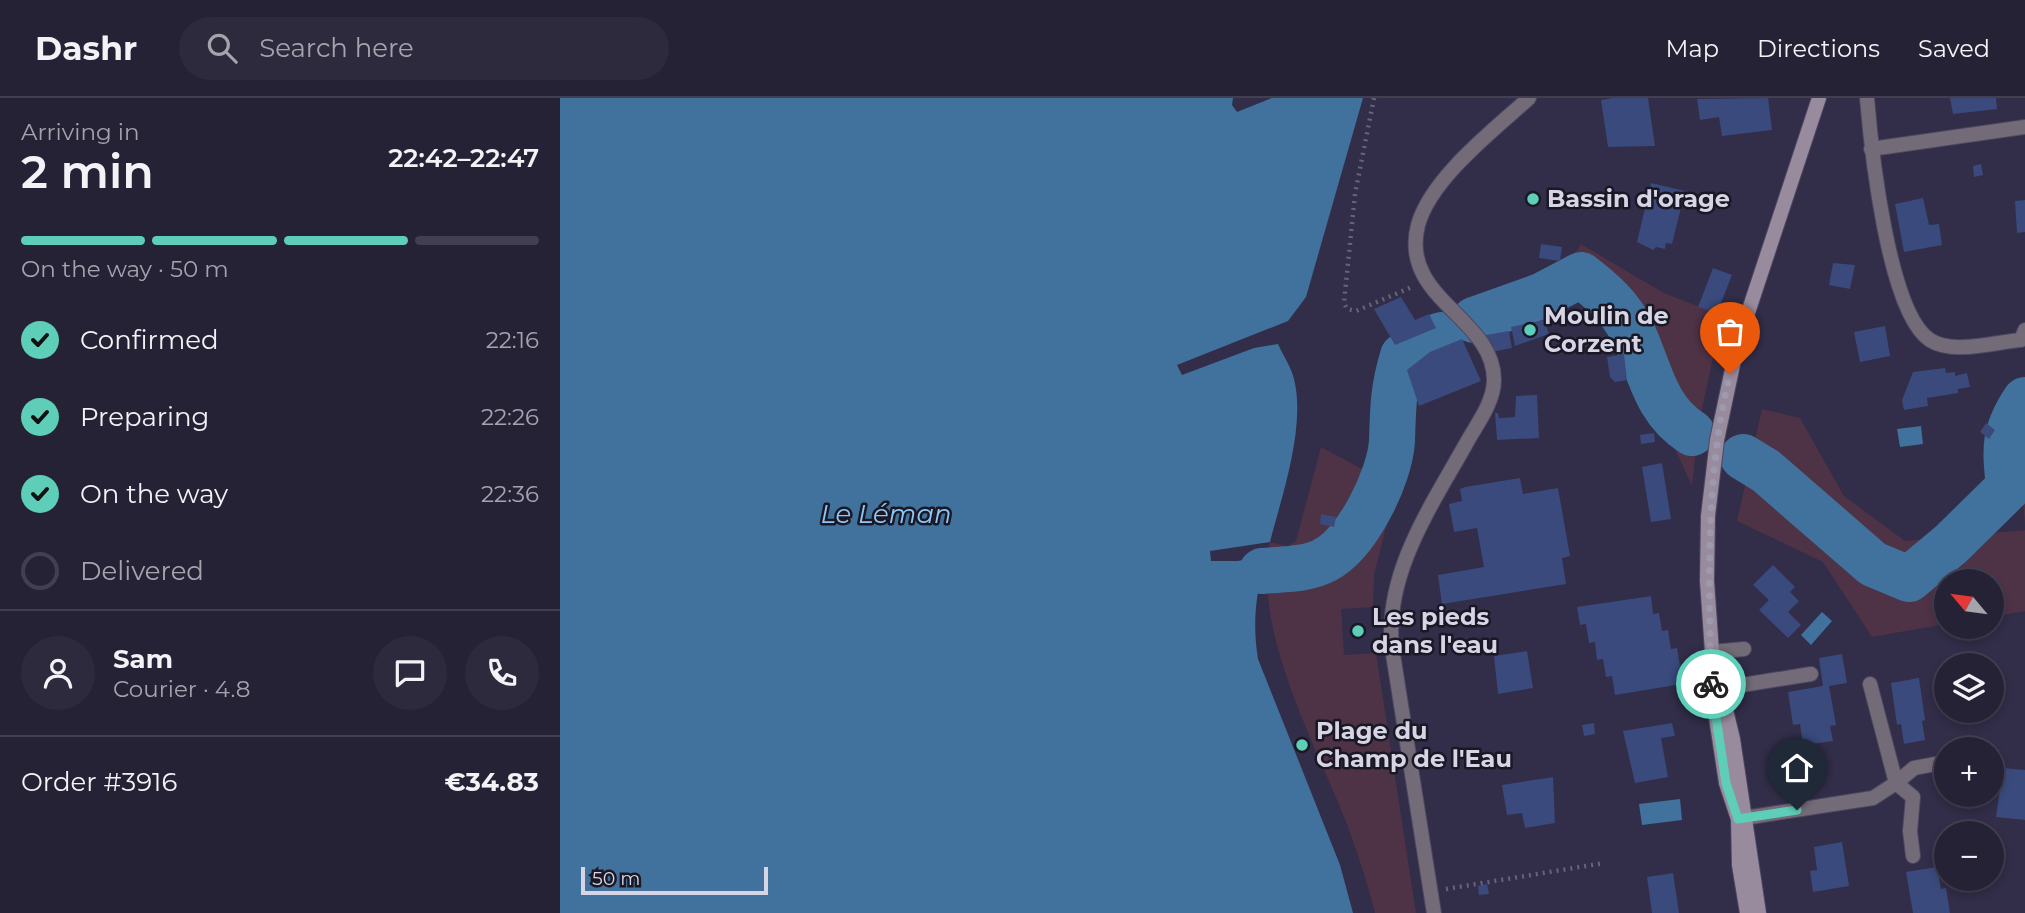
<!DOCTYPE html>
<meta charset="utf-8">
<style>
:root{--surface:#262236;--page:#2e2a3e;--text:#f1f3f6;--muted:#a4a4ad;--line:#423f51;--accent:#5eceb8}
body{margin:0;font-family:Montserrat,sans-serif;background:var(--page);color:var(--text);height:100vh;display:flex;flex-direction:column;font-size:26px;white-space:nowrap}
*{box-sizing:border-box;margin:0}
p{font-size:23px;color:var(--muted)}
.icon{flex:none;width:38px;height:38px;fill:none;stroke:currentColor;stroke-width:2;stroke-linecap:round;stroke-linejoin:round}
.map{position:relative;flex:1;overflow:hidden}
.drawer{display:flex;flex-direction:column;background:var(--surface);width:560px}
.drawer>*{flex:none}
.needle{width:46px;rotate:299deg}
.tools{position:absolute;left:1374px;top:471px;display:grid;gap:14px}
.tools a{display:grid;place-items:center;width:70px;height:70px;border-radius:50%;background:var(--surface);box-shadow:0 4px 10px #0003,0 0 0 2px var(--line);font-size:35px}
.scale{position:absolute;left:21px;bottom:18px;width:187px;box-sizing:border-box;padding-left:7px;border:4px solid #d6d4e5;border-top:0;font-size:19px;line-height:24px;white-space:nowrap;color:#d6d4e5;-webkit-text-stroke:5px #191824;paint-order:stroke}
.pin{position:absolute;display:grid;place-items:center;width:60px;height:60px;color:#fff;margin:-72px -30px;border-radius:50% 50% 50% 0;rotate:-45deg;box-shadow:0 0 7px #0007}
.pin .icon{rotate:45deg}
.courier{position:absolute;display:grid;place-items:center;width:70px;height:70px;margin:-35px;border:5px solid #5eceb8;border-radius:50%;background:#fff;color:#222;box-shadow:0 2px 9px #0007}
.head em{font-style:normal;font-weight:600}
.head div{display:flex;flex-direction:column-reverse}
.head{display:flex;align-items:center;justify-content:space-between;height:119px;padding:0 21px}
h1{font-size:46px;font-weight:600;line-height:52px}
.bar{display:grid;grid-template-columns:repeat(4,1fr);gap:10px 7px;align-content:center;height:84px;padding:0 21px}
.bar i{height:9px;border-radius:5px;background:var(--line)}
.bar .on{background:var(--accent)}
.bar p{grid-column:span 4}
.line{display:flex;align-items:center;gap:18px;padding:0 21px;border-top:2px solid var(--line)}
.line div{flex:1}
.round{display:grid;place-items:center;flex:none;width:74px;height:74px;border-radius:37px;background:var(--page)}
ol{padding:0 21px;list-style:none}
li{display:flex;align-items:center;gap:21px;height:77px}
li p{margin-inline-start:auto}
li .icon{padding:7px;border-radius:50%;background:var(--accent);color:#111;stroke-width:4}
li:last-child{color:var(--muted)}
li i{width:38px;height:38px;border:4px solid var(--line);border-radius:50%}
header{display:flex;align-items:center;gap:42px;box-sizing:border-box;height:98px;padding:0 35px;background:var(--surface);border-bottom:2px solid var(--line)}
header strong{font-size:33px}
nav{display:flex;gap:38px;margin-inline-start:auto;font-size:24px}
.search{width:490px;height:63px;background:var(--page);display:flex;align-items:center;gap:18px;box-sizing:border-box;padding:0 24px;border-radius:38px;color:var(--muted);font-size:26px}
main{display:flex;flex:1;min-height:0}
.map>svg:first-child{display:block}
.green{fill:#4e3246}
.water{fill:#41729d}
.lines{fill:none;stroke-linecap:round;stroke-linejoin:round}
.river{stroke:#41729d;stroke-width:46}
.building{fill:#3a4a7c}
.lane-casing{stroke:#4c4861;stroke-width:16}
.street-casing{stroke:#4c4861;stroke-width:16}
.secondary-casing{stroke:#4c4861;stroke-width:16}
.path{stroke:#67637b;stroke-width:4.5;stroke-dasharray:2 5;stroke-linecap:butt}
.lane{stroke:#736b77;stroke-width:14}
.street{stroke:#736b77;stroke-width:14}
.secondary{stroke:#988b9e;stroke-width:14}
.done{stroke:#9d9aae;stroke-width:7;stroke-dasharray:0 12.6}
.route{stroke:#5eceb8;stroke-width:9}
.poi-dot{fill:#5eceb8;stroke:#191824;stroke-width:2.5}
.labels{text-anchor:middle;stroke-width:5;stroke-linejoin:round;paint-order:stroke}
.poi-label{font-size:24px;font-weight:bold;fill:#d6d4e5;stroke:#191824;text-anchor:start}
.water-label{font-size:26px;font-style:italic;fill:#8ec6f8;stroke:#191824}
</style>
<header>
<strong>Dashr</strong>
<div class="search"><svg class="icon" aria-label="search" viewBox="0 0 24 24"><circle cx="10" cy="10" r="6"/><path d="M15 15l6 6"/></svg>Search here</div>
<nav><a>Map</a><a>Directions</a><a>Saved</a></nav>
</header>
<main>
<section class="drawer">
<div class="head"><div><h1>2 min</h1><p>Arriving in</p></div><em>22:42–22:47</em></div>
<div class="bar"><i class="on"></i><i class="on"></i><i class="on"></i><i></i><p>On the way · 50 m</p></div>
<ol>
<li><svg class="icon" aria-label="check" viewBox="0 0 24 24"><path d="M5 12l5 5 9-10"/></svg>Confirmed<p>22:16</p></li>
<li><svg class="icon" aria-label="check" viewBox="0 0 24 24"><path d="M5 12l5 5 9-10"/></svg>Preparing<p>22:26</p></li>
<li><svg class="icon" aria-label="check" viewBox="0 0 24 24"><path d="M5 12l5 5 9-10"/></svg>On the way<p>22:36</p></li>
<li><i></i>Delivered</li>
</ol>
<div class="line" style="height:126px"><a class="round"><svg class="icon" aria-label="person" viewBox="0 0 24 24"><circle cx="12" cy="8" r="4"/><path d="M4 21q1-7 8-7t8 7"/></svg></a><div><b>Sam</b><p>Courier · 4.8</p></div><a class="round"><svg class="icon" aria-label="chat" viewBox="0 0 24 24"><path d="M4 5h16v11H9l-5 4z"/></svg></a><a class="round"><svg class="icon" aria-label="phone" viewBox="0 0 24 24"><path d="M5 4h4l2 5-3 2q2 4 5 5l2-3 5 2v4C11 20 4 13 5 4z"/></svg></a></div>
<div class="line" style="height:91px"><div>Order #3916</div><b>€34.83</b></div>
</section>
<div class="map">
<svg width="1465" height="815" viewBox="0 0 1465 815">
<rect width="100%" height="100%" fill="#322d48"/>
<g class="green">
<polygon points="1021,146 1102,194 1162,218 1139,325 1132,388 1067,247 1029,199 920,234 899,214 1002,175"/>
<polygon points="1202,311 1240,320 1284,398 1345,443 1465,432 1465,513 1432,519 1432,483 1386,483 1386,526 1312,539 1263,464 1177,423"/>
<polygon points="1465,334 1465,426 1458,347"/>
<path d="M761,349L836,389L814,477L813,509L781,511L784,557L816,555L856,815H815C808,786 798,757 788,729C756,646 692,534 710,444L727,448L736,443Z"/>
</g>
<g class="water">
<path d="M0,0H673L672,7L677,14L712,0H803L746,199L728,223L617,267L622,277L694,250L718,246C723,257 731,269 734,281C746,329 722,397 710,444L650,453L651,463H678L707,457C696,492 692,524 698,561L780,767L793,815H0Z"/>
<polygon points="1361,328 1363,346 1340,349 1337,331"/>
<polygon points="1262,514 1272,523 1251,547 1241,537"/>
<polygon points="1120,701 1122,722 1082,727 1079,706"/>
</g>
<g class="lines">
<g class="river">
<path d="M914,222L981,198L1021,177C1042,193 1060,209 1072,233C1090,271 1094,311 1132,335"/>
<path d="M1183,359L1206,373L1313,466L1349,481L1391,446L1449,389C1445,351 1443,335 1465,302"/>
<path d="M702,473C723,471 747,472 765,462C798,445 830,378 832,343C833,309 833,291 843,258L881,237"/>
</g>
</g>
<g class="building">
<polygon points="1052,0 1088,0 1095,48 1048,49 1041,2"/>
<polygon points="1208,0 1212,32 1162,38 1159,19 1140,22 1137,1"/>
<polygon points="1390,0 1436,0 1437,11 1393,16"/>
<polygon points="1421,66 1423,77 1414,79 1413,68"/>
<polygon points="1091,85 1125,93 1112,146 1106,145 1105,151 1096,149 1093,152 1077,144"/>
<polygon points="1363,100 1369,127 1379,126 1382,147 1344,154 1335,106"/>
<polygon points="1465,102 1465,134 1457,135 1455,103"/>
<polygon points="981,146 1002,149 1000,163 979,160"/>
<polygon points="1273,165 1295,167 1290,191 1269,187"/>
<polygon points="1153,170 1172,177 1157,215 1138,209"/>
<polygon points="841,199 855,222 869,216 876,230 835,247 814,211"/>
<polygon points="984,222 989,236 955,248 951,229"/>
<polygon points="1325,228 1330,258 1300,264 1294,234"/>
<polygon points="949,233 952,250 931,254 926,237"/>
<polygon points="902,241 921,283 859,308 847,272 870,254"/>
<polygon points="1064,256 1067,282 1055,284 1050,279 1047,259"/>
<polygon points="1385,270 1386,275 1395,274 1395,278 1407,275 1410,289 1398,291 1398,295 1367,300 1368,308 1344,312 1342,302 1353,274"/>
<polygon points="977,297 979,340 937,342 935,315 938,315 939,320 955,319 956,298"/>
<polygon points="1426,325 1435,332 1429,341 1420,334"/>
<polygon points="1094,335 1095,344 1081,346 1080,337"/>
<polygon points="1102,365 1111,421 1091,424 1082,369"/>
<polygon points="960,380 963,396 998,390 1010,458 1002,460 1006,486 882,506 878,477 924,469 917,430 894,434 889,406 902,403 900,391 905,389"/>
<polygon points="761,416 776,419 774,429 760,426"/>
<polygon points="1213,467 1235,489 1230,494 1239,503 1228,514 1241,527 1228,540 1199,512 1209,502 1193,487"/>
<polygon points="1091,498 1093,516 1099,515 1102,533 1108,532 1111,551 1117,550 1120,568 1126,567 1128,585 1055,597 1052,578 1046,579 1043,561 1037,562 1035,544 1029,545 1026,526 1020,527 1017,509"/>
<polygon points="967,553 973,590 938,596 934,558"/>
<polygon points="1282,556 1287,585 1269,588 1276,627 1270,628 1273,643 1243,647 1240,626 1233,627 1228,594 1263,588 1259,560"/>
<polygon points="1359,580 1365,622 1362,623 1365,642 1344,646 1341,626 1337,627 1331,585"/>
<polygon points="1034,625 1035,636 1024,638 1022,627"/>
<polygon points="1112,625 1115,638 1101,640 1108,679 1075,685 1063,633"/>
<polygon points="1443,670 1465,672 1465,722 1436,719"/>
<polygon points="993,679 995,725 965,730 962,715 947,717 942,687"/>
<polygon points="1282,744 1289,788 1253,794 1250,773 1257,772 1254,749"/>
<polygon points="1377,769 1381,791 1386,790 1390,815 1353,815 1346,774"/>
<polygon points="1113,775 1119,815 1092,815 1087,779"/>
<polygon points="927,786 929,796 919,797 918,788"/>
</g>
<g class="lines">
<defs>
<g id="lane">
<polyline points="1311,51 1465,29"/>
<polyline points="1152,554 1184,551"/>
<polyline points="1310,586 1336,685 1353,699 1350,733 1353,758"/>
<polyline points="1151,592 1251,576"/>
<polyline points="1336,685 1354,670 1386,664"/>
</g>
<g id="street">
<path d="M1307,0C1311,49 1328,215 1370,242C1393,257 1435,244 1461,242L1465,232"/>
<polyline points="1178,721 1313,700 1336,685"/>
<path d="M874,815L832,550C824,475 872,407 907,344C917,326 934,304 934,282C934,219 839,201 858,127C871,80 934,32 969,0"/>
</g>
<g id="secondary">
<polyline points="1151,587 1166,685 1178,721 1179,767 1187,815"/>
<polyline points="1199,815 1173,641 1152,554 1147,483 1148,418 1157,342 1177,248 1259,0"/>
</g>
</defs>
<use href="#lane" class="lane-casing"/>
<use href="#street" class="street-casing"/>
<use href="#secondary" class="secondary-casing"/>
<g class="path">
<polyline points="814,0 795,96 784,205 787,211 796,213 852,189"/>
<polyline points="886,791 1044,765"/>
</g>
<use href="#lane" class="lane"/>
<use href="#street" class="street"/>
<use href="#secondary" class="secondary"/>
</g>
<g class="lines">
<path class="done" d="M1151,586C1149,481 1145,379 1170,276"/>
<polyline class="route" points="1151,586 1166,685 1178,721 1237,712"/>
</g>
<g class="poi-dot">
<circle cx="973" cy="101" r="7"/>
<circle cx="970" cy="232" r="7"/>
<circle cx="798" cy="533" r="7"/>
<circle cx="742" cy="647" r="7"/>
</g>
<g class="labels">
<g class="poi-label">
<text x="987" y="109">Bassin d'orage</text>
<text x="984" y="226">Moulin de<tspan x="984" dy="28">Corzent</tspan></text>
<text x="812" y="527">Les pieds<tspan x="812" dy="28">dans l'eau</tspan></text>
<text x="756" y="641">Plage du<tspan x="756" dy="28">Champ de l'Eau</tspan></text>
</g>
<g class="water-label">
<text x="326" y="425">Le Léman</text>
</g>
</g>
</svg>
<div class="tools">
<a><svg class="needle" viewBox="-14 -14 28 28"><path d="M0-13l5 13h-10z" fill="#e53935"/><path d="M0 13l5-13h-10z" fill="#a4a4ad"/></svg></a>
<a><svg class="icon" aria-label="layers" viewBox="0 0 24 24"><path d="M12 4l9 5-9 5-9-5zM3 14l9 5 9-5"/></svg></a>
<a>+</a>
<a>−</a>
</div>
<div class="scale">50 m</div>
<div class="pin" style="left:1170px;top:276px;background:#ea580c"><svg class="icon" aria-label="bag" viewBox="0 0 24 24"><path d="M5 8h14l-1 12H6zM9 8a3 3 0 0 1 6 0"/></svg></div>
<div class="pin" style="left:1237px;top:712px;background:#1f2937"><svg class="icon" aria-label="home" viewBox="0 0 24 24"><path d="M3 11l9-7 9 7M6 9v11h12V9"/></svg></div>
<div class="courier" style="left:1151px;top:586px"><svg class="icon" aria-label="bike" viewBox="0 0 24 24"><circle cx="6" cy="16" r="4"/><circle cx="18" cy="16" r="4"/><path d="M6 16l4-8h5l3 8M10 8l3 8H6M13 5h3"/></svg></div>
</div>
</main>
